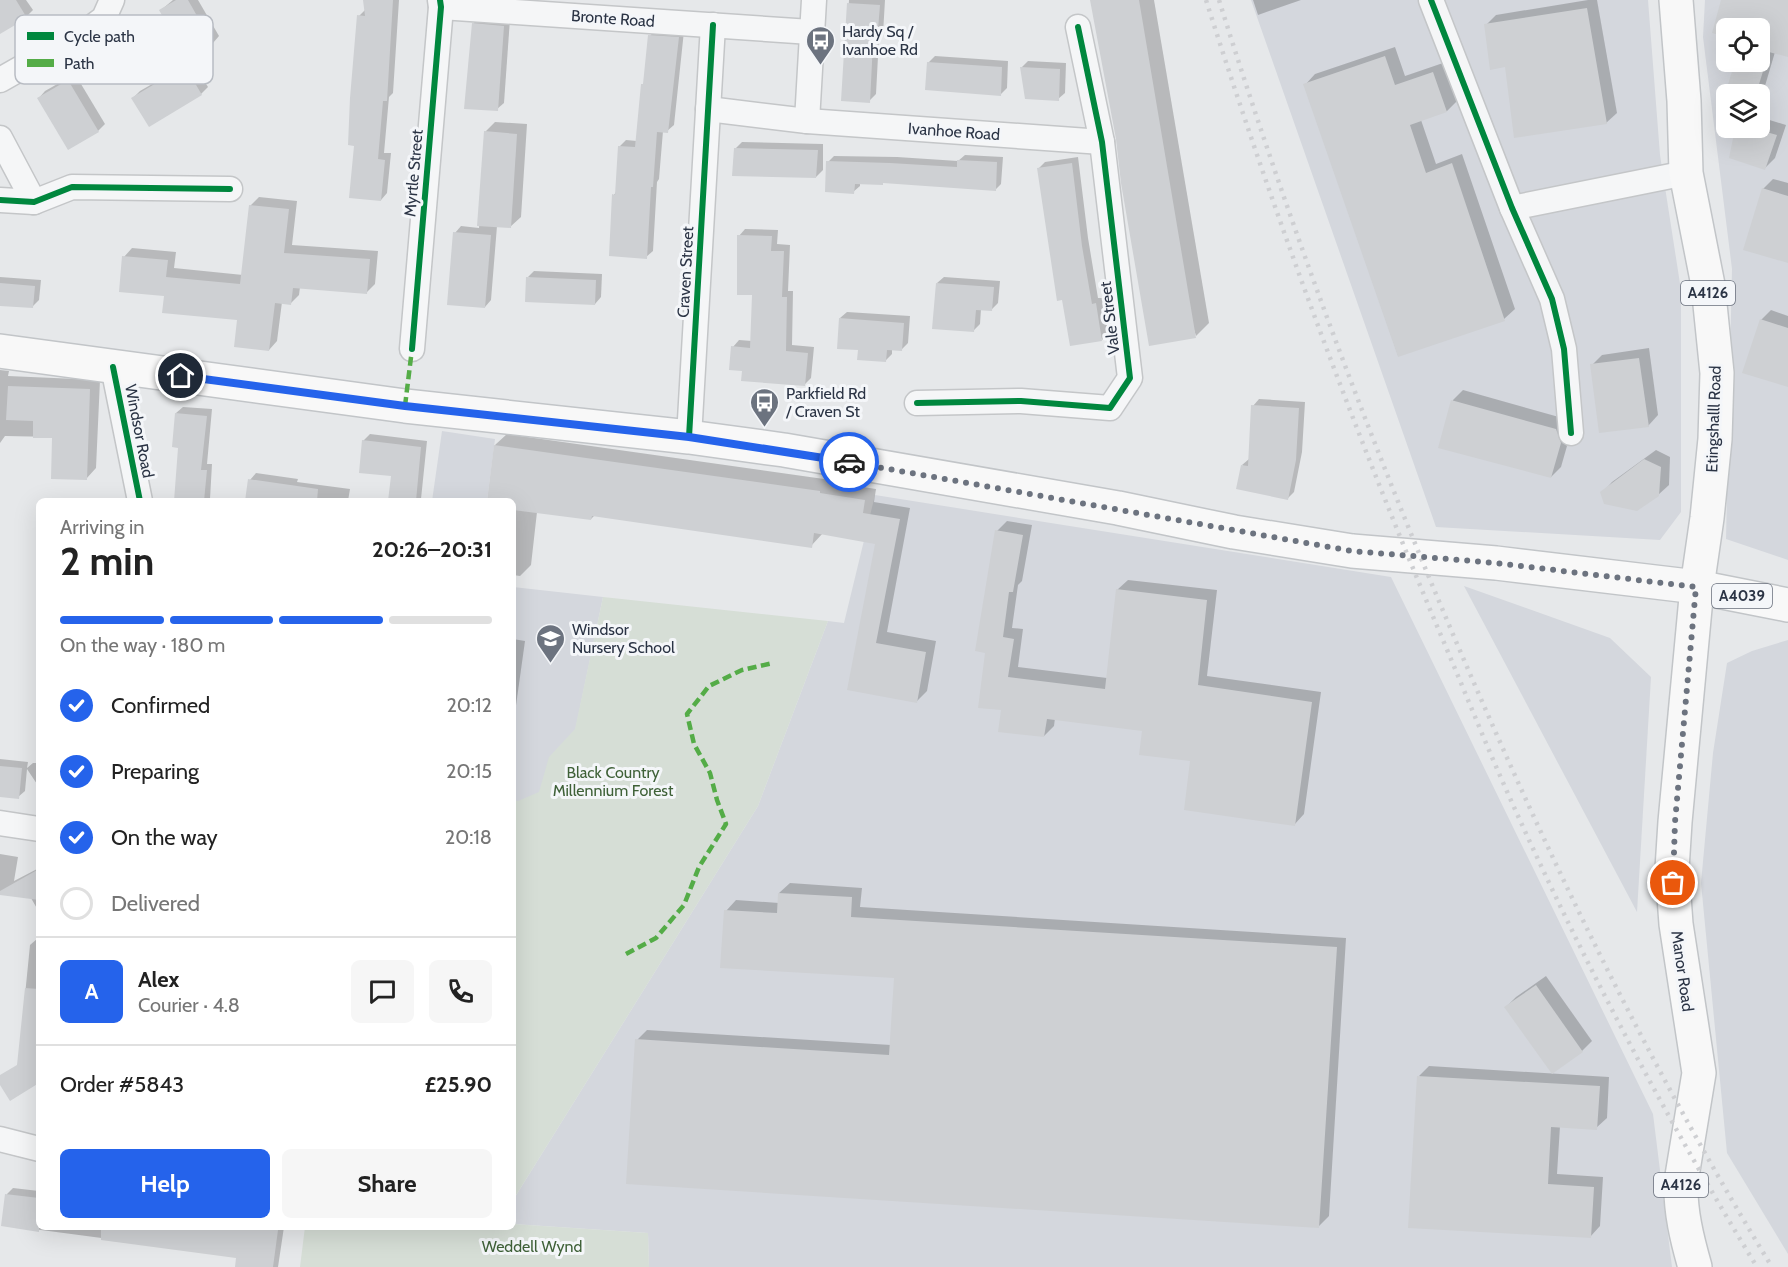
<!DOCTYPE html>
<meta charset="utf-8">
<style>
:root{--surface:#fff;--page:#f6f6f6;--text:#222;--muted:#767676;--line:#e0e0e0;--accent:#2563eb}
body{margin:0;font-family:Cabin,sans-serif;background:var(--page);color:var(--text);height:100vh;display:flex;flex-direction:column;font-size:22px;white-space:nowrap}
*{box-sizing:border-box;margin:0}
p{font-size:20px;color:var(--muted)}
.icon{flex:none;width:33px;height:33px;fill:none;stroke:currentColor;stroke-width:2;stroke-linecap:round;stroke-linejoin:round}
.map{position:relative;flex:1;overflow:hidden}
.side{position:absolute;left:36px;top:498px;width:480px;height:732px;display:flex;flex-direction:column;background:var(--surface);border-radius:9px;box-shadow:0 6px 24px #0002}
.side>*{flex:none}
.buttons{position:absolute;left:1716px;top:18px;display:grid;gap:12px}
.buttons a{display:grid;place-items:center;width:54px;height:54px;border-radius:9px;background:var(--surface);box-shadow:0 6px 24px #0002;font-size:30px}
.pin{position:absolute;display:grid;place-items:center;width:51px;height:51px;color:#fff;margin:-26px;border:3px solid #fff;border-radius:50%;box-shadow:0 2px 6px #0007}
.courier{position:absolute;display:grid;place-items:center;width:60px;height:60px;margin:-30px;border:4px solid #2563eb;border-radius:50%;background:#fff;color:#222;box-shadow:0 2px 8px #0007}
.summary em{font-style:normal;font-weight:700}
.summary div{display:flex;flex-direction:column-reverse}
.summary{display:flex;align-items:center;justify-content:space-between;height:102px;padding:0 24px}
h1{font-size:39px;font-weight:700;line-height:45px}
.bar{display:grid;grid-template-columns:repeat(4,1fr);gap:9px 6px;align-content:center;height:72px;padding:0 24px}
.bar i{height:8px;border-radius:4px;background:var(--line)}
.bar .active{background:var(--accent)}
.bar p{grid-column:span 4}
.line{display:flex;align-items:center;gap:15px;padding:0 24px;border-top:2px solid var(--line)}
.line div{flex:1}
.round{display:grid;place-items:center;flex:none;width:63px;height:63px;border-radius:9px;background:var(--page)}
ol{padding:0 24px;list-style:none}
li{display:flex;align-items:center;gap:18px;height:66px}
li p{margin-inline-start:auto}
li .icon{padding:6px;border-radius:50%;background:var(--accent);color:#fff;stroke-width:4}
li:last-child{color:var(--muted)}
li i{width:33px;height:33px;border:3px solid var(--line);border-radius:50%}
.cta{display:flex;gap:12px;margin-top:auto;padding:12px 24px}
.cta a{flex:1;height:69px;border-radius:9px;background:var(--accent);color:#fff;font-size:24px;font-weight:700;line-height:69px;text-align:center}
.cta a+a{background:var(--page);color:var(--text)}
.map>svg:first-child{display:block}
.built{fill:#d4d7dd;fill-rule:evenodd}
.green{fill:#d6ded6}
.shadow{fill:#0003}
.building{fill:#ced0d3}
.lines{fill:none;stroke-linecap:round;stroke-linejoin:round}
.street-casing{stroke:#c4c6c8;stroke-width:27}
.primary-casing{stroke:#c2c5c8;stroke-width:36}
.street{stroke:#f5f6f7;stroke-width:24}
.primary{stroke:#f8f8f8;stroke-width:33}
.rail{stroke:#cecfd2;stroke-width:4.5;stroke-dasharray:3 6;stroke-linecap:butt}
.quiet{stroke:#54ac47;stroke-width:4.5;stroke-dasharray:9 4.5;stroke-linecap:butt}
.cycleway-casing{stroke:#f4f6f9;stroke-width:10}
.cycleway{stroke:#00873e;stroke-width:6}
.done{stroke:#6c737f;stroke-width:6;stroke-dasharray:0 10.8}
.route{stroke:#2563eb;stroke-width:8}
.labels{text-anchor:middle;stroke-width:6;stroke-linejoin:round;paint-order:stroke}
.shield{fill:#f4f6f9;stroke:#676e7b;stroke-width:1.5}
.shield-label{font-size:15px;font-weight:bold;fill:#2b3445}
.street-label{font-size:16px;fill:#2b3445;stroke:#f4f6f9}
.poi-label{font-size:16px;fill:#2b3445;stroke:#f4f6f9;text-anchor:start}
.park-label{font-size:16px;fill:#3f6138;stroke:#f4f6f9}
.key{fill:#f4f6f9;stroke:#b8bcc3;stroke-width:1.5}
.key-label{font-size:16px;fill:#2b3445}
</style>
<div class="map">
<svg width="1788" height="1267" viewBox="0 0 1788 1267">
<rect width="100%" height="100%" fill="#e6e8ea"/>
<g class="built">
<polygon points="1251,0 1648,0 1660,155 1681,290 1681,512 1660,540 1436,527"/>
<path d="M1705,0H1788V560L1726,539L1732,269L1703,37ZM1726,28H1760V62H1726ZM1726,94H1760V128H1726Z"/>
<polygon points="442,431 495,439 487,501 432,501"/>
<polygon points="875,495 1391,577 1653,1114 1672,1267 649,1267 648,1233 513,1224 513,1201 515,1197 758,806 828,621 844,623"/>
<polygon points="1464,586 1610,638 1651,677 1637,912"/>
<polygon points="513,587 603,597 554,832 513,827"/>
<polygon points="1788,640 1788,1254 1727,1153 1701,883 1713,753 1727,663 1752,651"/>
</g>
<g class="green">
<polygon points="603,597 828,621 758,806 515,1197 513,1197 513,800 518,801 539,792 549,757 575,729"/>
<polygon points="513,1224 648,1233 649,1267 300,1267 305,1227 513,1227"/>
</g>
<g class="shadow">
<polygon points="0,0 26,0 33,10 26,17 0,33"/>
<polygon points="173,0 198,0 219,36 213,43 188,57 161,10"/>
<polygon points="365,0 399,0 393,93 389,97 384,153 391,153 387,193 381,200 356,144 359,16 366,9"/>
<polygon points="849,0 885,0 883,34 879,38 876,94 869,101 843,100"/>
<polygon points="1092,0 1154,0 1209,323 1196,336"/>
<polygon points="1253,0 1301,0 1258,15"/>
<polygon points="1588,0 1597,0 1617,113 1606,123 1506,66 1486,25 1496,15"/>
<polygon points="1723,0 1788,0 1788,55 1775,52 1762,96 1760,99 1760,94 1727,94 1736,62 1760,62 1760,28 1726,28 1726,36 1713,32"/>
<polygon points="480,17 510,19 504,103 497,109 473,24"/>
<polygon points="656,29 684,31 674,125 667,131 663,131 659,179 657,182 653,251 646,257 614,195 616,192 619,147 626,140 637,141 642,85 645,82 650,36"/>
<polygon points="1395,47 1405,76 1443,63 1457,101 1447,111 1421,120 1436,164 1462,154 1515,309 1504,319 1398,355 1305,85 1315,74"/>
<polygon points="935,56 1008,61 1007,88 1000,95 928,63"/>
<polygon points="192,61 208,87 201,94 133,98 140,91"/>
<polygon points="1028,61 1066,63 1065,93 1058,99 1021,68"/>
<polygon points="75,74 105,124 98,131 39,98 45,91"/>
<polygon points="1760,117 1786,125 1775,158 1765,168 1731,157 1737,128 1760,128"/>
<polygon points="495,122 527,124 521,217 510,227 497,226 491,300 485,307 455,233 461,226 479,228 485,132"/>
<polygon points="742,142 823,144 823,170 816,177 735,149"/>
<polygon points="965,155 1003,157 1001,184 995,190 884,181 860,182 860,186 853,192 828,162 834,156 897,157 958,161"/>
<polygon points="1078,157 1088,238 1098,298 1103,298 1108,333 1102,340 1038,169 1045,162"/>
<polygon points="1773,179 1788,183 1788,262 1763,189"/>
<polygon points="259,197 297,201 292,245 378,251 375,284 367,292 300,287 299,295 291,303 282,302 277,341 269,350 238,319 166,295 124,257 132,248 176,252 174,268 243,275 250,206"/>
<polygon points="745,229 778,230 777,244 790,245 788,291 793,291 792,345 814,347 811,378 804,385 743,369 733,347 739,340 752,341 754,294 739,236"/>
<polygon points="534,271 602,274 601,297 595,304 528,277"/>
<polygon points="0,277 41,280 39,300 33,306 0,304"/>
<polygon points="944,277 1000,281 998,303 991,310 981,309 980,324 973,331 937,283"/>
<polygon points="1771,310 1788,316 1788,386 1761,320"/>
<polygon points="847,312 910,316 908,343 901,350 892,349 892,354 885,361 859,349 840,318"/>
<polygon points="1649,348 1658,415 1648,426 1592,365 1602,355"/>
<polygon points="0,370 9,371 8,376 100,380 96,468 86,479 54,437 5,436 0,443"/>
<polygon points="1463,390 1566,419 1571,432 1561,467 1551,477 1440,447 1453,400"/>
<polygon points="1259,399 1305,402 1302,452 1294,492 1288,498 1242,465 1249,459 1253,406"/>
<polygon points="183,407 212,409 207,464 212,464 210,499 208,501 175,501 179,446 176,413"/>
<polygon points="370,434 427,441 421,499 419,501 390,501 393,474 363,441"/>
<polygon points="507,434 831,480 830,482 876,489 874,502 910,508 887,632 936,641 927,691 916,702 849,689 877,543 823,533 811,546 595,515 591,519 537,512 531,565 520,576 513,575 513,501 488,501 495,445"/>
<polygon points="1656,450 1670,457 1669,485 1658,495 1602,493 1612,482"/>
<polygon points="256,473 298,479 297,482 350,489 348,501 246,501 250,480"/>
<polygon points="1007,521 1032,525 1022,581 1018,585 1012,628 1023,629 1018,667 1107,678 1117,590 1128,580 1217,590 1207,676 1321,692 1304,814 1294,825 1144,729 1055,718 1054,726 1044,736 1003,709 987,652 997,531"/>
<polygon points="513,639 525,641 513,727"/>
<polygon points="0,759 28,762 27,768 33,763 39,763 39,787 27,769 25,791 18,797 0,795"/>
<polygon points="0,854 18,857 14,881 39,868 39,912 31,898 0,893"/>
<polygon points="790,883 862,888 860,907 1346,938 1329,1216 1319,1226 637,1040 647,1030 891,1045 895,977 726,911 736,900 779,903 779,893"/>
<polygon points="37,939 39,939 39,1081 15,1096 30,945"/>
<polygon points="1546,976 1592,1041 1582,1051 1506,1007 1516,997"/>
<polygon points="1429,1066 1609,1077 1607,1118 1596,1128 1560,1126 1557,1174 1603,1177 1600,1226 1590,1237 1419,1076"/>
<polygon points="13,1188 39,1191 39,1227 284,1227 278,1267 236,1267 238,1256 3,1225 7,1194"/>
</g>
<g class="building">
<polygon points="0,0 16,0 27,18 0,34"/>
<polygon points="176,0 188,0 213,44 187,59 159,10"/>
<polygon points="363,0 393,0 387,101 383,101 378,159 385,160 381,201 349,198 354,146 348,145 350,98 357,15 365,16"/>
<polygon points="1090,0 1139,0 1196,338 1149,346 1121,183 1116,139"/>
<polygon points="1721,0 1788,0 1788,57 1769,52 1756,94 1725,94 1735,62 1760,62 1760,28 1726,28 1726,37 1712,33"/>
<polygon points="847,3 880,5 877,42 873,42 870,103 841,101"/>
<polygon points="1587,8 1607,124 1514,138 1505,67 1490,70 1484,24"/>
<polygon points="472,23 504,26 498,111 464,109"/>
<polygon points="648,35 679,37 668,133 657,132 653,187 651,187 647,259 609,256 612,194 615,195 618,146 635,147 641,84 643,84"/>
<polygon points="1385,56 1395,85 1433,72 1447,112 1410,125 1426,173 1452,163 1505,321 1398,357 1303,84"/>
<polygon points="927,62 1002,67 1001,96 925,90"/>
<polygon points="185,66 202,95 149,127 131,98"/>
<polygon points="1020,67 1060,69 1059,101 1025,99"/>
<polygon points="68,80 99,132 68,150 37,98"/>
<polygon points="1735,128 1752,128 1777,135 1765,170 1729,158"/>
<polygon points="484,131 517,134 511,228 477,226"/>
<polygon points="734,148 818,150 816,178 732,176"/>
<polygon points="957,160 997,162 996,191 883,183 883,185 855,184 854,194 825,192 826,161 890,163 957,167"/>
<polygon points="1072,163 1082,246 1092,304 1096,303 1102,341 1070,346 1062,300 1057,301 1037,168"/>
<polygon points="1762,188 1788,196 1788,263 1743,250"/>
<polygon points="249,205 289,209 284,253 370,259 367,294 293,288 291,305 275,303 269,351 234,347 237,320 162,313 164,296 119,292 122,256 168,260 166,277 240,284"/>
<polygon points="453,232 491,235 485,308 447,305"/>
<polygon points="737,235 772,236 771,251 784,251 782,297 787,297 786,351 808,353 805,386 741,381 742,371 729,370 731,346 750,348 752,295 737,295"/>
<polygon points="526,277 596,280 595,305 525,302"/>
<polygon points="0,283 35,286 33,308 0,306"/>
<polygon points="936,283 994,287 992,311 976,310 974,332 932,329"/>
<polygon points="839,318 904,323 902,351 887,350 886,362 857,360 858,350 837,349"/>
<polygon points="1760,319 1788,328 1788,387 1742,373"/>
<polygon points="1639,358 1649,427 1599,433 1590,364"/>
<polygon points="8,386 90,389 87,480 51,479 52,438 33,438 33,421 6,420"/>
<polygon points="1451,400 1556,429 1561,443 1551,478 1438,448"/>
<polygon points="1251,405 1299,408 1296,460 1288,500 1236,489 1241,465 1248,466"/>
<polygon points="175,413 207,416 201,470 207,470 204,501 174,501 178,448 172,447"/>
<polygon points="362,440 421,447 416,501 388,501 391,476 359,473"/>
<polygon points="494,445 820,491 820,493 865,500 863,513 900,519 876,643 926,652 917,703 847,690 875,544 814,533 812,548 592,516 591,520 513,510 513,501 487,501"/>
<polygon points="1644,459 1661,467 1659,496 1637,511 1604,504 1600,492"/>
<polygon points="248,479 318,489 317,501 245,501"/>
<polygon points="995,530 1023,535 1013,592 1009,592 1003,637 1014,639 1008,677 1105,689 1116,589 1207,600 1198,685 1312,702 1295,826 1184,810 1190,761 1139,755 1142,731 1047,719 1044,737 998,732 1001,710 978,708 985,653 975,651"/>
<polygon points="0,766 22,768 19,799 0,797"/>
<polygon points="39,869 39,900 0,895 0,891"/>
<polygon points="778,893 852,897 851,917 1337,947 1319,1228 626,1184 635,1039 889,1055 894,978 720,968 724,910 777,913"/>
<polygon points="1536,985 1583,1052 1552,1074 1504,1007"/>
<polygon points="25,988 39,989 39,1083 10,1101 0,1085 0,1075 17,1065"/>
<polygon points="1417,1076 1600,1086 1597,1130 1551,1127 1548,1184 1594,1187 1591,1238 1408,1228"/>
<polygon points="5,1194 39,1198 39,1232 1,1226"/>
<polygon points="101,1227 258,1227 278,1230 273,1267 235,1267 236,1258 101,1240"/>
</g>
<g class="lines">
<defs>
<g id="street">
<polyline points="1431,0 1512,208 1552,299 1564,349 1571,433"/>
<polyline points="441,7 811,32"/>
<polyline points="0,80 88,30 104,18 112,0"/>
<polyline points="708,109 807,121 1102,142"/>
<polyline points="807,121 814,0"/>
<polyline points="0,138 34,202"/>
<polyline points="0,200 34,202 72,187 230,189"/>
<polyline points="1512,208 1686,173"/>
<polyline points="412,349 441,7 440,0"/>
<polyline points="113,367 140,501"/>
<polyline points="917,403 1021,401 1110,408 1130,378 1102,142 1078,27"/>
<polyline points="689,437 713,25"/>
<polyline points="0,823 39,829"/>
<polyline points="0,1139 39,1149"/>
</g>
<g id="primary">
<path d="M1676,0L1684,101L1686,173L1708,285L1717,373L1715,439L1707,518L1697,587L1675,822L1672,869L1676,924L1699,1073L1681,1182C1680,1211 1687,1239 1695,1267"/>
<polyline points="0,351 405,406 689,437 784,450 1118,508 1234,532 1352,551 1496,563 1697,587 1788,605"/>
</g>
</defs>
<use href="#street" class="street-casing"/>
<use href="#primary" class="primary-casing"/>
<use href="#street" class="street"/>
<use href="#primary" class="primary"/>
<g class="rail">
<path d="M1206,0C1276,221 1357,438 1448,652C1467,697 1485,742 1505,787C1578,951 1663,1114 1757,1267"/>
<path d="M1219,0C1298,253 1392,500 1500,742C1580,922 1669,1099 1772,1267"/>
</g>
<g class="quiet">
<polyline points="405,406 412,349"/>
<polyline points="626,954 656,938 684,905 699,867 726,824 717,800 710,773 694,744 687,714 709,686 742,670 773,663"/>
</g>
<defs>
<g id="cycleway">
<polyline points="1431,0 1512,208 1552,299 1564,349 1571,433"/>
<polyline points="0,200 34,202 72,187 230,189"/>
<polyline points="412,349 441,7 440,0"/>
<polyline points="113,367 140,501"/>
<polyline points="917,403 1021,401 1110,408 1130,378 1102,142 1078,27"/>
<polyline points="689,437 713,25"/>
</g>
</defs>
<use href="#cycleway" class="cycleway-casing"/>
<use href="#cycleway" class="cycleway"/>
</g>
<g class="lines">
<polyline class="done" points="849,462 1352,551 1496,563 1696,587 1675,822 1673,883"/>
<polyline class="route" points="181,376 405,406 689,437 849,462"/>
</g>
<defs>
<symbol id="bus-pin" viewBox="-11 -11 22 30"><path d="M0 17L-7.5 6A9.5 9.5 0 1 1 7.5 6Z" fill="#6c737f" stroke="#f4f6f9"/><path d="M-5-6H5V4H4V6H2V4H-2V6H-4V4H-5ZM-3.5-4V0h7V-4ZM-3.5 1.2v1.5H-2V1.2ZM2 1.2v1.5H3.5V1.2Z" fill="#fff"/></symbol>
<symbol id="school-pin" viewBox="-11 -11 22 30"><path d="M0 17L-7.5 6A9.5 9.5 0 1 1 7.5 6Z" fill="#6c737f" stroke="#f4f6f9"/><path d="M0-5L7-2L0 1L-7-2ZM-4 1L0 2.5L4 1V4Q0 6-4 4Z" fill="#fff"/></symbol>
</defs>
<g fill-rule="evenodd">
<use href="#bus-pin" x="804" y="24" width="33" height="45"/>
<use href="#bus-pin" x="748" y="386" width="33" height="45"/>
<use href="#school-pin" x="534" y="622" width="33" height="45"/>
</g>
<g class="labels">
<g class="shield">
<rect x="1681" y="281" width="54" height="24" rx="4.5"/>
<rect x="1712" y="584" width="60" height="24" rx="4.5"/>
<rect x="1654" y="1173" width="54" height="24" rx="4.5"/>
</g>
<g class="shield-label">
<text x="1708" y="298">A4126</text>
<text x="1742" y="601">A4039</text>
<text x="1681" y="1190">A4126</text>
</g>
<g class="street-label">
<text transform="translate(613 18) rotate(4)" y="6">Bronte Road</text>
<text transform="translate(954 131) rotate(4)" y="6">Ivanhoe Road</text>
<text transform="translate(413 173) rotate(-85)" y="6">Myrtle Street</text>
<text transform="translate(685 272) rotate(-87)" y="6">Craven Street</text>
<text transform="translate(1109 318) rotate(-97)" y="6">Vale Street</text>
<text transform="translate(1713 419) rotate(-88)" y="6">Etingshalll Road</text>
<text transform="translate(140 431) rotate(79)" y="6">Windsor Road</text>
<text transform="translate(1683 971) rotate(82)" y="6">Manor Road</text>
</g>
<g class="poi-label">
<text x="842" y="37">Hardy Sq /<tspan x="842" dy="18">Ivanhoe Rd</tspan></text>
<text x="786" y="399">Parkfield Rd<tspan x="786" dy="18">/ Craven St</tspan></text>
<text x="572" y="635">Windsor<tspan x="572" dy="18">Nursery School</tspan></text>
</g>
<g class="park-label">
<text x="613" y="778">Black Country<tspan x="613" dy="18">Millennium Forest</tspan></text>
<text x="532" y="1252">Weddell Wynd</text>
</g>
</g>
<rect x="15" y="15" width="198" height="69" rx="9" class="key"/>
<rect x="27" y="32" width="27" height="8" fill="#00873e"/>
<rect x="27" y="59" width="27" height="8" fill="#54ac47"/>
<g class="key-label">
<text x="64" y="42">Cycle path</text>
<text x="64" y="69">Path</text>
</g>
</svg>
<div class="buttons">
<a><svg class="icon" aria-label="locate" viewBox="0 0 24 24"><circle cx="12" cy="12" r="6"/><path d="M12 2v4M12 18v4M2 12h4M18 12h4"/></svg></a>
<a><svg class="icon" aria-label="layers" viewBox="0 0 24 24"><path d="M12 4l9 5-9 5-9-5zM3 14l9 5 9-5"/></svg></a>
</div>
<div class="pin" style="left:1673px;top:883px;background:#ea580c"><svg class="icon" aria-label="bag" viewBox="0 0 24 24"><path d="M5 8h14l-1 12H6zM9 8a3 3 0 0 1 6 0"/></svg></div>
<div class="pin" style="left:181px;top:376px;background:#1f2937"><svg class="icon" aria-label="home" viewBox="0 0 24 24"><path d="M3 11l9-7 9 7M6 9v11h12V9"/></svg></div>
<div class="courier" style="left:849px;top:462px"><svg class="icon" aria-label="car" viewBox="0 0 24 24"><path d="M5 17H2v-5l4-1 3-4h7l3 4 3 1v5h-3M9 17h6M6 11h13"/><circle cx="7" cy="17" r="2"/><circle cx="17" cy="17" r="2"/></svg></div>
<section class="side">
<div class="summary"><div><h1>2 min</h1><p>Arriving in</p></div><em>20:26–20:31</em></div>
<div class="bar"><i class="active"></i><i class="active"></i><i class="active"></i><i></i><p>On the way · 180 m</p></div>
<ol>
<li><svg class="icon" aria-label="check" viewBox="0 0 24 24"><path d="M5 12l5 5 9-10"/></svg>Confirmed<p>20:12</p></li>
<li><svg class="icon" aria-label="check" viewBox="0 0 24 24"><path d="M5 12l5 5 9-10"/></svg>Preparing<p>20:15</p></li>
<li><svg class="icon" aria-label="check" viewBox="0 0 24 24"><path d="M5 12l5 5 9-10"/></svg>On the way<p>20:18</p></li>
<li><i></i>Delivered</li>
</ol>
<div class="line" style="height:108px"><b class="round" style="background:var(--accent);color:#fff">A</b><div><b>Alex</b><p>Courier · 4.8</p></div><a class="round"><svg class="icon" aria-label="chat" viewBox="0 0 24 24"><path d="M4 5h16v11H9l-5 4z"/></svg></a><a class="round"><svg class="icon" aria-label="phone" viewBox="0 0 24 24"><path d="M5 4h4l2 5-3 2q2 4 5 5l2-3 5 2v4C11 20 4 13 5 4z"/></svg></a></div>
<div class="line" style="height:78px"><div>Order #5843</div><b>£25.90</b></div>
<div class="cta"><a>Help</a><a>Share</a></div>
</section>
</div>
